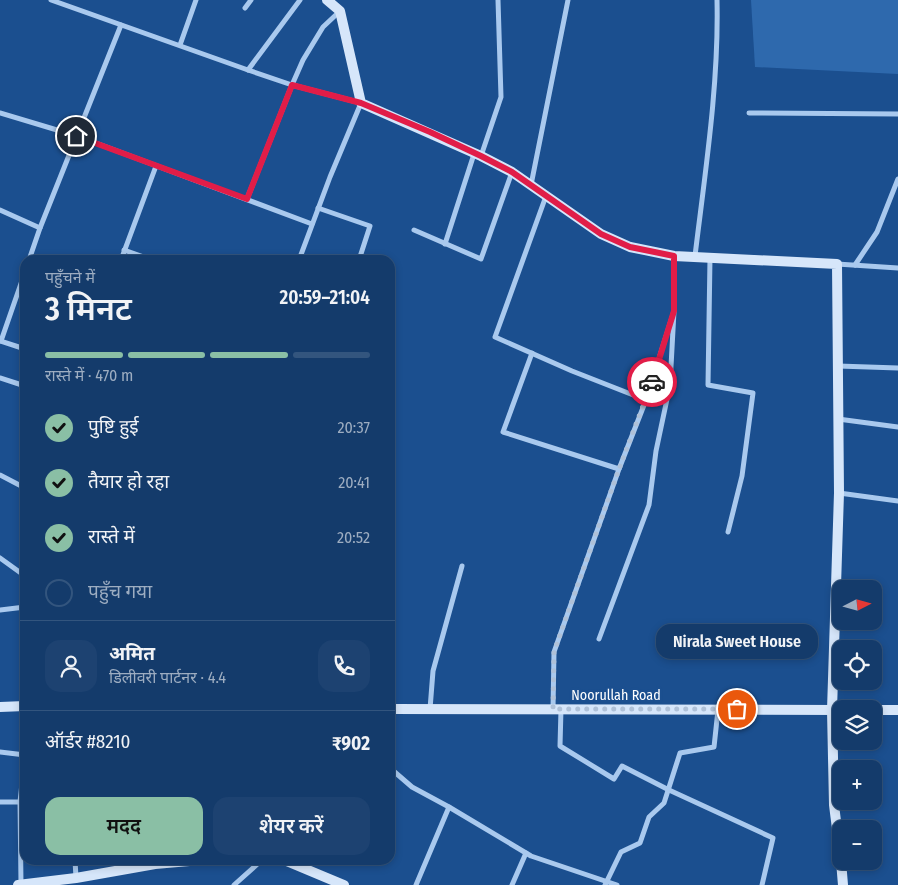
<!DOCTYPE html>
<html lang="hi">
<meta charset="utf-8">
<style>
:root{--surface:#143b6b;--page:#1d4271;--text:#f1f3f6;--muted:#9dadc1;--line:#33557e;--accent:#8abfa5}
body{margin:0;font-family:"Fira Sans Condensed","Noto Sans Devanagari",sans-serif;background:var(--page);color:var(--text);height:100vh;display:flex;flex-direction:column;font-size:19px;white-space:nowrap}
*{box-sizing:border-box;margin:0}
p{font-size:16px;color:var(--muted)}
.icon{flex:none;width:28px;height:28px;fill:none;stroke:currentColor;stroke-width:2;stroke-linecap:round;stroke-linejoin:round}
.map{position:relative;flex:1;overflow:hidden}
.sheet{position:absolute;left:20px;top:255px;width:375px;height:610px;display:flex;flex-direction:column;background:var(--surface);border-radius:15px;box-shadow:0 2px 8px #0003,0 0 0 1px var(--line)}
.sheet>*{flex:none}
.needle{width:32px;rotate:84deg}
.fabs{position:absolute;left:832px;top:580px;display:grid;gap:10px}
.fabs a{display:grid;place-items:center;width:50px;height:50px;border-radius:10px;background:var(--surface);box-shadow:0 2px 8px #0003,0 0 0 1px var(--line);font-size:25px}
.pin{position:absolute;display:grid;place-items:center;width:42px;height:42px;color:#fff;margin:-21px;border:2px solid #fff;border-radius:50%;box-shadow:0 1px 5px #0007}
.courier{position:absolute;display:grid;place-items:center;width:50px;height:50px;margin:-25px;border:4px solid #e11d48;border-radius:50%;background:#fff;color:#222;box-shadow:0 1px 6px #0007}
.bubble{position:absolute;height:35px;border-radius:15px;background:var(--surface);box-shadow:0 2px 8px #0003,0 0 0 1px var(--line);font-size:16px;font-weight:600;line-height:35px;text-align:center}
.headline em{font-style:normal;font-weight:600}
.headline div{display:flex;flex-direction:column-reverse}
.headline{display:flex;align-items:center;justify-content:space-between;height:85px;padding:0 25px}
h1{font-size:32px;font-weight:600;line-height:38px}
.bar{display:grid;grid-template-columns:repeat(4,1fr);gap:8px 5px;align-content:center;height:60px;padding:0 25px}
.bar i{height:6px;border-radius:4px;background:var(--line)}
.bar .current{background:var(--accent)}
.bar p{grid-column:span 4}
.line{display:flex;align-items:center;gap:12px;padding:0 25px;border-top:1px solid var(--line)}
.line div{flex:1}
.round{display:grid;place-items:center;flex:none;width:52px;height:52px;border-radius:15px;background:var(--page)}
ol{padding:0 25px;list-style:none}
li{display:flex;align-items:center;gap:15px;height:55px}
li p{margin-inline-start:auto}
li .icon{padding:5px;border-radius:50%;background:var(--accent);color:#111;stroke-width:4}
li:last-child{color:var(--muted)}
li i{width:28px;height:28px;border:2px solid var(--line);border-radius:50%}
.action{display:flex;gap:10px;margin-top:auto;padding:10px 25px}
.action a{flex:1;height:58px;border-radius:15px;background:var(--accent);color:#111;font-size:20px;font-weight:600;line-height:58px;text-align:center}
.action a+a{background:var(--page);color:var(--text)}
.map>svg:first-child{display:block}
.green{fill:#2e69ad}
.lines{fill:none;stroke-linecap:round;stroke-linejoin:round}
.street{stroke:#a9c9ee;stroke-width:5}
.secondary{stroke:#d6e6fa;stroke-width:10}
.done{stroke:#afc1d8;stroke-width:5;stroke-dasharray:0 9}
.route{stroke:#e11d48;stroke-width:6}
.labels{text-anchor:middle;stroke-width:5;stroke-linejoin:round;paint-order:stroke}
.street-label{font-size:14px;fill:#fff;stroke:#1b4f8f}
</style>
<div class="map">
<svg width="898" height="885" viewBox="0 0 898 885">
<rect width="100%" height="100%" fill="#1b4f8f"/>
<polygon class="green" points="751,0 898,0 898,74 755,67"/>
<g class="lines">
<g class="street">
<polyline points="51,0 248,70 292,85 361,103 330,177 299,260"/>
<polyline points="245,8 251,0"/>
<polyline points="180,45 196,0"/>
<polyline points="248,70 300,0"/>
<polyline points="0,113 77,136 312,224"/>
<polyline points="749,113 898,114"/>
<polyline points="481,156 501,97 498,0"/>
<polyline points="531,185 568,0"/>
<polyline points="546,196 495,337 572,371 646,400"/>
<polyline points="247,199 292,85 303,60 323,27 340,11"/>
<polyline points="318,208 370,226 359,260"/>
<polyline points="0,210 40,228"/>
<polyline points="414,230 481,259 512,172"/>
<polyline points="445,244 474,154"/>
<polyline points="124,250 152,260"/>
<path d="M695,256C705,173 719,84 717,0"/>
<polyline points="710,258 708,385 753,393 742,476 728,532"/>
<polyline points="29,260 40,228 121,25"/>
<polyline points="121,260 156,166"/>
<polyline points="837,264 898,268"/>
<polyline points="855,265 877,232 898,179"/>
<polyline points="0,341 25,349"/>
<polyline points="1,341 25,272"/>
<polyline points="532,353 503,432 619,469"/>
<polyline points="838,366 898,368"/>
<polyline points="0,378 25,386"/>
<polyline points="838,419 898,427"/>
<polyline points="0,475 25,488"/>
<polyline points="839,493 898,501"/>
<polyline points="0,558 25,576"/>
<polyline points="0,610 25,607"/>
<polyline points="599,639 649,505 656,451 670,385 674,311 674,256"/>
<polyline points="430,709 433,671 462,566"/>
<polyline points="553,709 554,652 619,469 646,400 674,311"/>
<polyline points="561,709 560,746 614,779 622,766 669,790 773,838 762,885"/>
<polyline points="0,752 25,755"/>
<polyline points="390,768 412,787 449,807 531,856 617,885"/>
<polyline points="0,802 25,802"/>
<polyline points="75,860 76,878"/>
<polyline points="21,884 20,802 25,755"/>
<polyline points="234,885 262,860"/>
<polyline points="416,885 449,807"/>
<polyline points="512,885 526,853"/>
<polyline points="605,885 621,852 640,843 649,817 664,803 680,753 714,747 718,710"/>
</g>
<g class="secondary">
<polyline points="327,0 340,11 361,103 481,156 512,172 601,234 630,247 674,256 837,264 839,493 832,710 834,805 841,861"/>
<polyline points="0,707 25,706"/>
<polyline points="390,709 841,710"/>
<polyline points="874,710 898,710"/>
<polyline points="284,860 344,885"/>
<polyline points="841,861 843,885"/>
<polyline points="18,885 76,878 155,864 201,860"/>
</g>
</g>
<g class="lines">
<polyline class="done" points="652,382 619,469 554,652 553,709 737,709"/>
<polyline class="route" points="76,136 247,199 292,85 361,103 430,132 481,156 512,172 601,234 630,247 674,256 674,311 652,382"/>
</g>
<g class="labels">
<g class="street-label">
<text x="616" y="700">Noorullah Road</text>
</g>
</g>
</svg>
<div class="fabs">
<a><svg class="needle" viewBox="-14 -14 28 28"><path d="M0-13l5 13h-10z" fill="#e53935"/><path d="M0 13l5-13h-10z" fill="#9dadc1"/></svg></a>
<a><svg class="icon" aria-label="locate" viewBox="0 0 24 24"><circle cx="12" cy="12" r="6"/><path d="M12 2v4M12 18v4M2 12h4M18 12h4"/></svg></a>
<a><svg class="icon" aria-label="layers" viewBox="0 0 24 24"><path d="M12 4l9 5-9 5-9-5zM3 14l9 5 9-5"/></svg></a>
<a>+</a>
<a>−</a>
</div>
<div class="pin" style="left:737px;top:709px;background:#ea580c"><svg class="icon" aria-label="bag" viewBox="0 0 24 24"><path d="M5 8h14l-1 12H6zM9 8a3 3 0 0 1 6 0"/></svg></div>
<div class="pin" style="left:76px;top:136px;background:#1f2937"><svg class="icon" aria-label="home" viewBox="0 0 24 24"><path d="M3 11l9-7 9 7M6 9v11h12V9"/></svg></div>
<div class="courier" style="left:652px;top:382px"><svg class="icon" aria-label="car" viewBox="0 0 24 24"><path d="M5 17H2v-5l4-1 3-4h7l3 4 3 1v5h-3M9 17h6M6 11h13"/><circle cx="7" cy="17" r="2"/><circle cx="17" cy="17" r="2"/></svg></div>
<div class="bubble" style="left:656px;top:624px;width:162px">Nirala Sweet House</div>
<section class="sheet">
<div class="headline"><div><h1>3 मिनट</h1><p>पहुँचने में</p></div><em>20:59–21:04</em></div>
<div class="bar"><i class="current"></i><i class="current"></i><i class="current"></i><i></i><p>रास्ते में · 470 m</p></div>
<ol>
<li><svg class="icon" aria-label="check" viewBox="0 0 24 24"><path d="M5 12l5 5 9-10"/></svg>पुष्टि हुई<p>20:37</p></li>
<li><svg class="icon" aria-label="check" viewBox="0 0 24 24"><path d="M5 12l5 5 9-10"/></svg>तैयार हो रहा<p>20:41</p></li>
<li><svg class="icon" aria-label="check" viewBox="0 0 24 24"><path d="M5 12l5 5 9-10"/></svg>रास्ते में<p>20:52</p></li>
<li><i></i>पहुँच गया</li>
</ol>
<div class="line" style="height:90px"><a class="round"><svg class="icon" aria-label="person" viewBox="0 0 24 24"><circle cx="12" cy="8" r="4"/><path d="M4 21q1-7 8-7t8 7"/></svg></a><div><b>अमित</b><p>डिलीवरी पार्टनर · 4.4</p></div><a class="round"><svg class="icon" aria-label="phone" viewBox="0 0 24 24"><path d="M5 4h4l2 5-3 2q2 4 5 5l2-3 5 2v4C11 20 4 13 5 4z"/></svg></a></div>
<div class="line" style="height:65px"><div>ऑर्डर #8210</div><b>₹902</b></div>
<div class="action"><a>मदद</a><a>शेयर करें</a></div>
</section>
</div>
